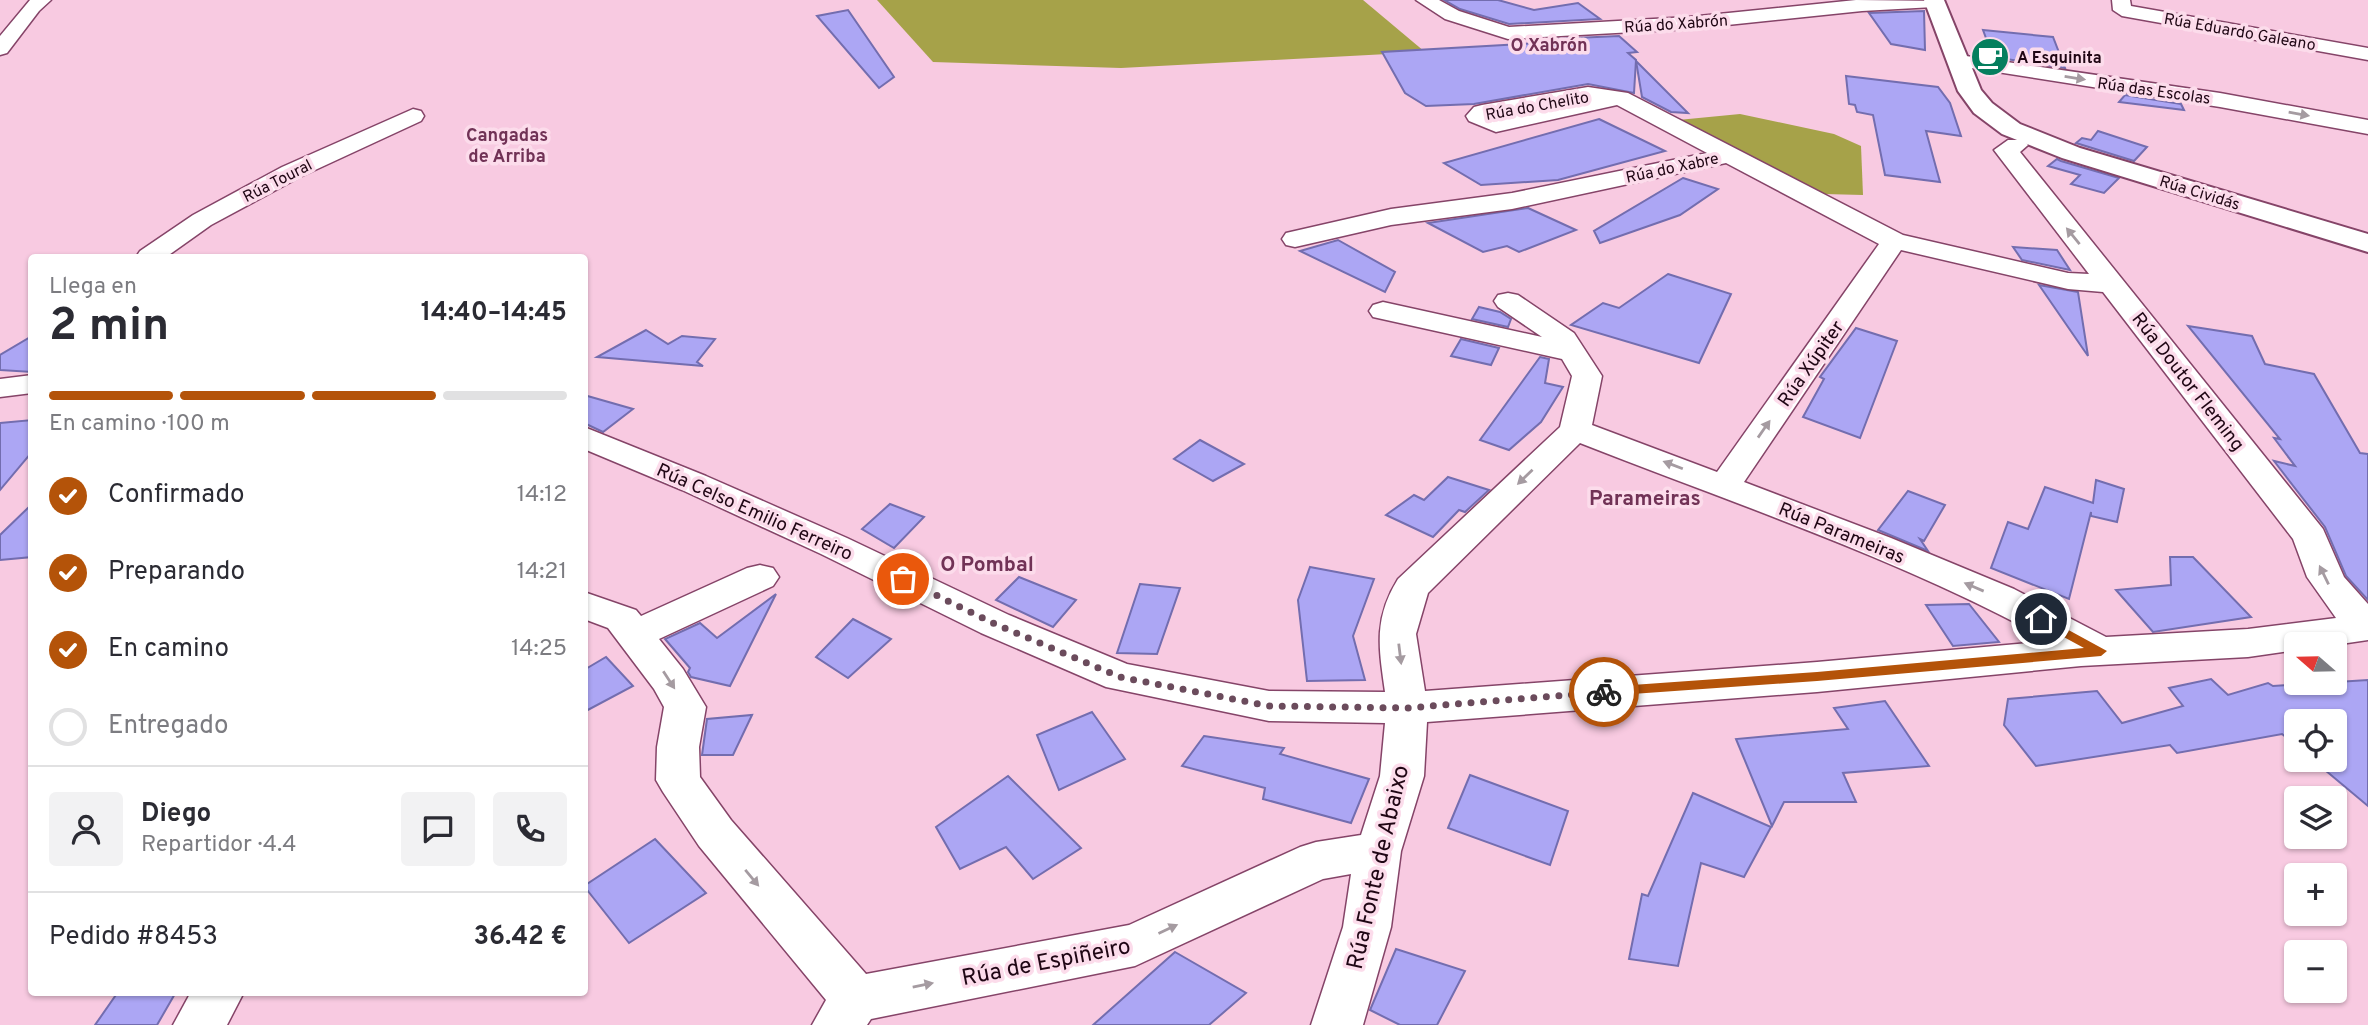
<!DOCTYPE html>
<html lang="es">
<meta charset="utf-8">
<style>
:root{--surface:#fff;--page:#f2f2f3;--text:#2b2b33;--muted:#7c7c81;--line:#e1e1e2;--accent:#b45309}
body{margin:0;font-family:Overpass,sans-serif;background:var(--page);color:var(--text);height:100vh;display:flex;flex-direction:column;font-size:26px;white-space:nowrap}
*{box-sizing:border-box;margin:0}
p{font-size:23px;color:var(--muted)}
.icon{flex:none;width:38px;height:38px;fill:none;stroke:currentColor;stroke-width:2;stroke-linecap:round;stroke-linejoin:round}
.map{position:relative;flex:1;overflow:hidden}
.details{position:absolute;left:28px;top:254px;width:560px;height:742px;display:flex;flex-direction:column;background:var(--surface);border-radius:7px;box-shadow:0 2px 5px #0004}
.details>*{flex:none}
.needle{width:46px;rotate:290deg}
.tools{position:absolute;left:2284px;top:632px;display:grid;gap:14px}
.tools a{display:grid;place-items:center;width:63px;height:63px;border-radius:7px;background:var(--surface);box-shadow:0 2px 5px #0004;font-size:35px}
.pin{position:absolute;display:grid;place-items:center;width:60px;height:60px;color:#fff;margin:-30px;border:4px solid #fff;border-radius:50%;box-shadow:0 2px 7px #0007}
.courier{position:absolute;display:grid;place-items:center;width:70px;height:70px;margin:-35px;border:5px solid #b45309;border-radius:50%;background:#fff;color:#222;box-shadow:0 2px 9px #0007}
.overview em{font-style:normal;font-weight:700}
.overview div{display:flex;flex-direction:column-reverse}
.overview{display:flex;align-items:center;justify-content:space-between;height:119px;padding:0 21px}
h1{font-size:46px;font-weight:700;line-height:52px}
.bar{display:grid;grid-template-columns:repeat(4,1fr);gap:10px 7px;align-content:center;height:84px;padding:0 21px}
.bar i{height:9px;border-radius:5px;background:var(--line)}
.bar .current{background:var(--accent)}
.bar p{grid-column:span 4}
.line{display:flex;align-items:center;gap:18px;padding:0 21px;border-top:2px solid var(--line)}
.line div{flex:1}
.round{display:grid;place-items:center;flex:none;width:74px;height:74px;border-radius:7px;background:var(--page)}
ol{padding:0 21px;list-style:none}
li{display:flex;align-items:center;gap:21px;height:77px}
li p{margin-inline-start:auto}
li .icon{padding:7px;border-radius:50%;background:var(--accent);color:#fff;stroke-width:4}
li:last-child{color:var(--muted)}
li i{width:38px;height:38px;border:4px solid var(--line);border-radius:50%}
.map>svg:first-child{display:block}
.forest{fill:#a6a249}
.building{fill:#aca6f4;stroke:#736daf;stroke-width:2}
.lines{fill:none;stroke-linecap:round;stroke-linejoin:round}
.street-casing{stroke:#854468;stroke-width:3}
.secondary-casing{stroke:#854468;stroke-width:4}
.street{fill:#fff;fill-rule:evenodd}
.secondary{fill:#fff;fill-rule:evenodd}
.oneway{fill:#a59ba1}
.route{fill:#b45309}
.done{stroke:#6b4b5c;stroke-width:7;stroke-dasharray:0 12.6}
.labels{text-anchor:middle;stroke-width:7;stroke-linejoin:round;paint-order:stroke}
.far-street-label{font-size:16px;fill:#1f0614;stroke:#fcdceb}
.far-poi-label{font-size:16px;font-weight:bold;fill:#1f0614;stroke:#fcdceb;text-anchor:start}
.far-neighbourhood-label{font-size:18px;font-weight:bold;fill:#713256;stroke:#fcdceb}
.street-label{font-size:19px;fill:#1f0614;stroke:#fcdceb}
.neighbourhood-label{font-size:21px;font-weight:bold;fill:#713256;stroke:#fcdceb}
.near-street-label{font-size:23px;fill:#1f0614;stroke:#fcdceb}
</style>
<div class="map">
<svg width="2368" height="1025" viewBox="0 0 2368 1025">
<rect width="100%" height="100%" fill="#f8cae1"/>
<g class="forest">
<polygon points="877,0 1363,0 1425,52 1121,68 933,62"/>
<polygon points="1740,114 1834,134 1861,146 1863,195 1824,194 1678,120"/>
</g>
<g class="building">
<polygon points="1444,0 1498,0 1534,10 1578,3 1600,19 1509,24 1460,9"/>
<polygon points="848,10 894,77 879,88 817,16"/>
<polygon points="1924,11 1925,50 1891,44 1869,13"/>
<polygon points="1983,30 2053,37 2065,68 1993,57"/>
<polygon points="1619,36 1637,52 1628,53 1636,60 1634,93 1588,84 1474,104 1426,106 1405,93 1382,52 1538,43 1530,40"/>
<polygon points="1636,61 1688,113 1671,112 1642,97"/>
<polygon points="1846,76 1938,87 1950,103 1961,136 1926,131 1940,182 1885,175 1873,115 1857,112 1855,105 1849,104"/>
<polygon points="2125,95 2181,104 2184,110 2119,102"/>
<polygon points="1599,119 1665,151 1558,180 1481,185 1444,163"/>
<polygon points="2098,131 2147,147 2134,161 2076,143 2082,138 2091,140"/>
<polygon points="2057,159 2061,161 2119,178 2104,193 2071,184 2080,175 2048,166"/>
<polygon points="1683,178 1718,189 1680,215 1600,243 1594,231"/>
<polygon points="1528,208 1576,230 1519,252 1507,246 1483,252 1428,223"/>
<polygon points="1338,240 1395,272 1385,292 1300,251"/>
<polygon points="2013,247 2057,250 2070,270 2022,260"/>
<polygon points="1668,274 1731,294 1699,363 1571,325 1603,303 1619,308"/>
<polygon points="2039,285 2078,292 2088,356"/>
<polygon points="1479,307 1500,312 1511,319 1508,327 1472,319"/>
<polygon points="2188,326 2252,336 2265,364 2314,374 2360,453 2368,454 2368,600 2346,576 2325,527 2274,461 2295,466 2274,438 2280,439"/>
<polygon points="1856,328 1897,341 1860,438 1803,417 1824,379 1820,377"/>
<polygon points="646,330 668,344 682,336 715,339 697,362 703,366 597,357"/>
<polygon points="32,336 32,372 0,370 0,355"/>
<polygon points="1461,339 1499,348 1491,365 1451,356"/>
<polygon points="1540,357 1549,359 1545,383 1563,387 1541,422 1509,450 1480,440"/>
<polygon points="584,395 633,409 603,432 584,423"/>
<polygon points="32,420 32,452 0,490 0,423"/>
<polygon points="1200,440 1244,464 1213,481 1174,459"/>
<polygon points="1448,477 1489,490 1465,512 1459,510 1433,537 1386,515 1414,495 1424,500"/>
<polygon points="2096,480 2124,489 2117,522 2091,516 2091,512 2069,599 1991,568 2008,522 2028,529 2045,487 2093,503"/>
<polygon points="1908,491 1945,505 1924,541 1920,539 1928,551 1878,530"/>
<polygon points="32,504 32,557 0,560 0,535"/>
<polygon points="890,504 924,517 894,548 862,529"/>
<polygon points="2170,557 2193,557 2251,617 2153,632 2116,590 2171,585"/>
<polygon points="1310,567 1374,579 1353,636 1365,680 1307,681 1298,600"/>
<polygon points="1019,577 1076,600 1053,627 996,600"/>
<polygon points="1140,584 1180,588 1157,654 1117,653"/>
<polygon points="776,594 730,686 691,677 688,672 690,668 665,639 700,623 717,638"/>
<polygon points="1969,604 1999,642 1953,646 1926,605"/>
<polygon points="853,619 891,639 848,678 816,657"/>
<polygon points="606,657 633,686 584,712 584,670"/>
<polygon points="2211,679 2228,695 2268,683 2273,686 2368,680 2368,806 2313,760 2334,760 2334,721 2296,721 2296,745 2282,734 2177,753 2170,745 2036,766 2004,725 2008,699 2097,691 2122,723 2183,706 2169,688"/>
<polygon points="1885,701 1929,766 1843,773 1856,802 1784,802 1772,826 1736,739 1848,729 1834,708"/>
<polygon points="1092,712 1125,759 1059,790 1037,735"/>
<polygon points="752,715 733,755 702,755 707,719"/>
<polygon points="1204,736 1284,748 1280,754 1369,779 1351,823 1263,799 1265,788 1182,766"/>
<polygon points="1470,775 1568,811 1550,865 1448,828"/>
<polygon points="1008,776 1081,848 1033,879 1006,847 960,869 936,827"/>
<polygon points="1693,793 1771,827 1744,877 1701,863 1678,966 1629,959 1642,894 1648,896"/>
<polygon points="655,839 706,893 629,943 584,886"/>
<polygon points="1396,949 1465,971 1437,1025 1400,1025 1370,1010"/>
<polygon points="1175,952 1246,993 1209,1025 1093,1025"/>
<polygon points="118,992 176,992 157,1025 95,1025"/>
</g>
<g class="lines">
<defs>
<g id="street">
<polygon points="30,0 51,0 39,11 7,53 0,55 0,36"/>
<polygon points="1416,0 1439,0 1459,11 1509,27 1689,17 1856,0 1943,1 1934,7 1862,11 1689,29 1508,39 1445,19"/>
<polygon points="2112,0 2130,0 2131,6 2368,48 2368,60 2122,16 2113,10"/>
<polygon points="1959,55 2220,93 2368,120 2368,134 2220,107 1952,65 1949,61 1952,57"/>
<path d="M1588,87L1628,93L1903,235L2068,273L2089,274L1994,150L2008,140H2024L2028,145L2020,152L2323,529L2344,577L2368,604V640L2334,645L2296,644V650L2248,657L2081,666L1817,692L1427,722L1424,776L1401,851L1391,927L1363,1025H1311L1343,927L1351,874L1323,879L1135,966L871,1019L867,1025H812L826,1000L699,846L663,792L656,780L657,747L664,707L654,689L608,628L584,619V592L636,610L641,616L747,568L760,565L773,568L779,577L773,586L659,639L683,669L706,707L699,747L700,777L731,820L866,974L1129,925L1300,847L1316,842L1361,835L1380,776L1385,723L1269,721L1106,687L981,633L821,554L682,490L584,449V427L706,476L847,538L1009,615L1127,664L1269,691L1385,692C1379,649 1373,619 1398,579L1560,427L1572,376L1562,359L1373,317L1369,311L1373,305L1383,302L1542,337L1498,307L1494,301L1498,295L1508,293L1518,295L1574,333L1602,376L1592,425L1717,472L1879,244L1726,163L1512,209L1391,225L1295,247L1286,245L1282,239L1286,233L1391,209L1512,193L1707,153L1617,105L1496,132L1469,121L1466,116L1474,107L1482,105ZM1540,109L1499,118L1496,116ZM1901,250L2068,289L2103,292L2293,539L2307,577L2336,618L2248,629L2106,637L2014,589L1891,538L1744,482ZM1580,443C1738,505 1901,559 2050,641L1817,662L1425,691L1416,634L1428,593Z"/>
<polygon points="413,109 421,111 424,116 421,121 300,177 211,225 166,257 136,257 140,251 193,215 282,167"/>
<polygon points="32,375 32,393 0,397 0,379"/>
<polygon points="191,992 244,992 227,1025 173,1025"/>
</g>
<polygon id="secondary" points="1924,0 1944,0 1981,90 1992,103 2020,124 2080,148 2368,234 2368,252 2062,158 2002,134 1974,113 1958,91"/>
</defs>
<use href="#street" class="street-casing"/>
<use href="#secondary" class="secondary-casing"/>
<use href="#street" class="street"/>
<use href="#secondary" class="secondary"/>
</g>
<defs><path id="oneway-solid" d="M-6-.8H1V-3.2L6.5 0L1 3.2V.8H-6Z" transform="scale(1.75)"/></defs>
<g class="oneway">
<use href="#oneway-solid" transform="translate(2075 78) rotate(9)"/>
<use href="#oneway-solid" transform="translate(2299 114) rotate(10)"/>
<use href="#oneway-solid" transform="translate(2073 236) rotate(-129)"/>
<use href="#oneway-solid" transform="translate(1764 429) rotate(-55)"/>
<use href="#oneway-solid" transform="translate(1673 465) rotate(-159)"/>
<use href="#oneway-solid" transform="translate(1525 477) rotate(136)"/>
<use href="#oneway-solid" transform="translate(2324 575) rotate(-116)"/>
<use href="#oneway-solid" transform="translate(1974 587) rotate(-157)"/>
<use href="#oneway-solid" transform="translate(1400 654) rotate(83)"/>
<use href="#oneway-solid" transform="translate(669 680) rotate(57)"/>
<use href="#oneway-solid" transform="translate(752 878) rotate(50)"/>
<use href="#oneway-solid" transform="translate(1168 929) rotate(-25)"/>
<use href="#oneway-solid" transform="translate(923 985) rotate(-11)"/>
</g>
<polygon class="route" points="2041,615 2107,651 2101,656 1817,681 1604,696 1598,692 1604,687 1817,672 2084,648 2036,622 2036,616"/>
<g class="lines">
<polyline class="done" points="903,579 995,624 1120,677 1269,706 1407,708 1604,692"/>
</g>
<defs>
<symbol id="cafe-disc" viewBox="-11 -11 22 22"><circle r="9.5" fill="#057f5e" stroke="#fcdceb"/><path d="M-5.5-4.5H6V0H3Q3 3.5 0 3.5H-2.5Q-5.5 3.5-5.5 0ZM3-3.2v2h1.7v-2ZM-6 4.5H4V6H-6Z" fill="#fff"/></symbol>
</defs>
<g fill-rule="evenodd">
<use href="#cafe-disc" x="1968" y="35" width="44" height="44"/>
</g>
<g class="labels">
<g class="far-street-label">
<text transform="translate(1676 23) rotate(-4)" y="6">Rúa do Xabrón</text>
<text transform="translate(2240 31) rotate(10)" y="6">Rúa Eduardo Galeano</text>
<text transform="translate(2154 90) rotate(8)" y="6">Rúa das Escolas</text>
<text transform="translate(1537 105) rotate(-10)" y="6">Rúa do Chelito</text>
<text transform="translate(1672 167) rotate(-12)" y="6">Rúa do Xabre</text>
<text transform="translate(277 180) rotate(-27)" y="6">Rúa Toural</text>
<text transform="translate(2200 192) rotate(17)" y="6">Rúa Cividás</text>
</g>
<g class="far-poi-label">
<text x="2017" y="63">A Esquinita</text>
</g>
<g class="far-neighbourhood-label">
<text x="1549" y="51">O Xabrón</text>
<text x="507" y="141">Cangadas<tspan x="507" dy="21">de Arriba</tspan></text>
</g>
<g class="street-label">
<text transform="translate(1810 363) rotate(-55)" y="7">Rúa Xúpiter</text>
<text transform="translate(2189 381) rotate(52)" y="7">Rúa Doutor Fleming</text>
<text transform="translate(755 511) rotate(24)" y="7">Rúa Celso Emilio Ferreiro</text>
<text transform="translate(1842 532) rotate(22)" y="7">Rúa Parameiras</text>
</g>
<g class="neighbourhood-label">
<text x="1645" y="505">Parameiras</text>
<text x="987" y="571">O Pombal</text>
</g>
<g class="near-street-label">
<text transform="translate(1377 867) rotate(-77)" y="8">Rúa Fonte de Abaixo</text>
<text transform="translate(1046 961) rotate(-11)" y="8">Rúa de Espiñeiro</text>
</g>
</g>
</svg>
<div class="tools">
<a><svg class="needle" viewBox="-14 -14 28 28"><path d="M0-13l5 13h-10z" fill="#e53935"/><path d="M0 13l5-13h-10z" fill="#7c7c81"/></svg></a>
<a><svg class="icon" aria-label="locate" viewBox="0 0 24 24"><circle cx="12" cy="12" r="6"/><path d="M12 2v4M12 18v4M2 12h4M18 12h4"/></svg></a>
<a><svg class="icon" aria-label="layers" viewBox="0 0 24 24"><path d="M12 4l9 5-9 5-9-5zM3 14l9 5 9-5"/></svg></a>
<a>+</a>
<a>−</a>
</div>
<div class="pin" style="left:903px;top:579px;background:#ea580c"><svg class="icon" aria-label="bag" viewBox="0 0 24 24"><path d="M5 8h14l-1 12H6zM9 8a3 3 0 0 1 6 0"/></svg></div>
<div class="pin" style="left:2041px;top:619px;background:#1f2937"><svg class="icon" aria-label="home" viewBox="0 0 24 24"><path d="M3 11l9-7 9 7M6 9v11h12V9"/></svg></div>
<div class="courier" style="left:1604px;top:692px"><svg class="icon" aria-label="bike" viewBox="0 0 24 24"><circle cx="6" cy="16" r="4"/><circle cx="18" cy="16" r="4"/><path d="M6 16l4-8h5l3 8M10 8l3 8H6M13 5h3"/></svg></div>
<section class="details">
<div class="overview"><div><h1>2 min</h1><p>Llega en</p></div><em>14:40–14:45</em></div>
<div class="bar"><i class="current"></i><i class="current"></i><i class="current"></i><i></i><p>En camino · 100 m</p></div>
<ol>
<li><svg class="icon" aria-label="check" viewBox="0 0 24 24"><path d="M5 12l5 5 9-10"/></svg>Confirmado<p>14:12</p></li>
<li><svg class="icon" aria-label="check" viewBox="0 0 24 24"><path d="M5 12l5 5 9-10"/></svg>Preparando<p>14:21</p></li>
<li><svg class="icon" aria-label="check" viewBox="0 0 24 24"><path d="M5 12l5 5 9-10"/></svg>En camino<p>14:25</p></li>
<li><i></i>Entregado</li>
</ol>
<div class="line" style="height:126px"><a class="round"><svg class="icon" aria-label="person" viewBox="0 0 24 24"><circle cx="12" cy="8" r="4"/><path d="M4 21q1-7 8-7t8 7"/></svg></a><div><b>Diego</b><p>Repartidor · 4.4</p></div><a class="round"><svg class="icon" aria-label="chat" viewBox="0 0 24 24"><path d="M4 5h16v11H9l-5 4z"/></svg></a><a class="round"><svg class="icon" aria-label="phone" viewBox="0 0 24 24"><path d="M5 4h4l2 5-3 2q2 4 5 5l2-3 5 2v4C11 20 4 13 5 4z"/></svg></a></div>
<div class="line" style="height:91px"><div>Pedido #8453</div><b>36.42 €</b></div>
</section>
</div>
